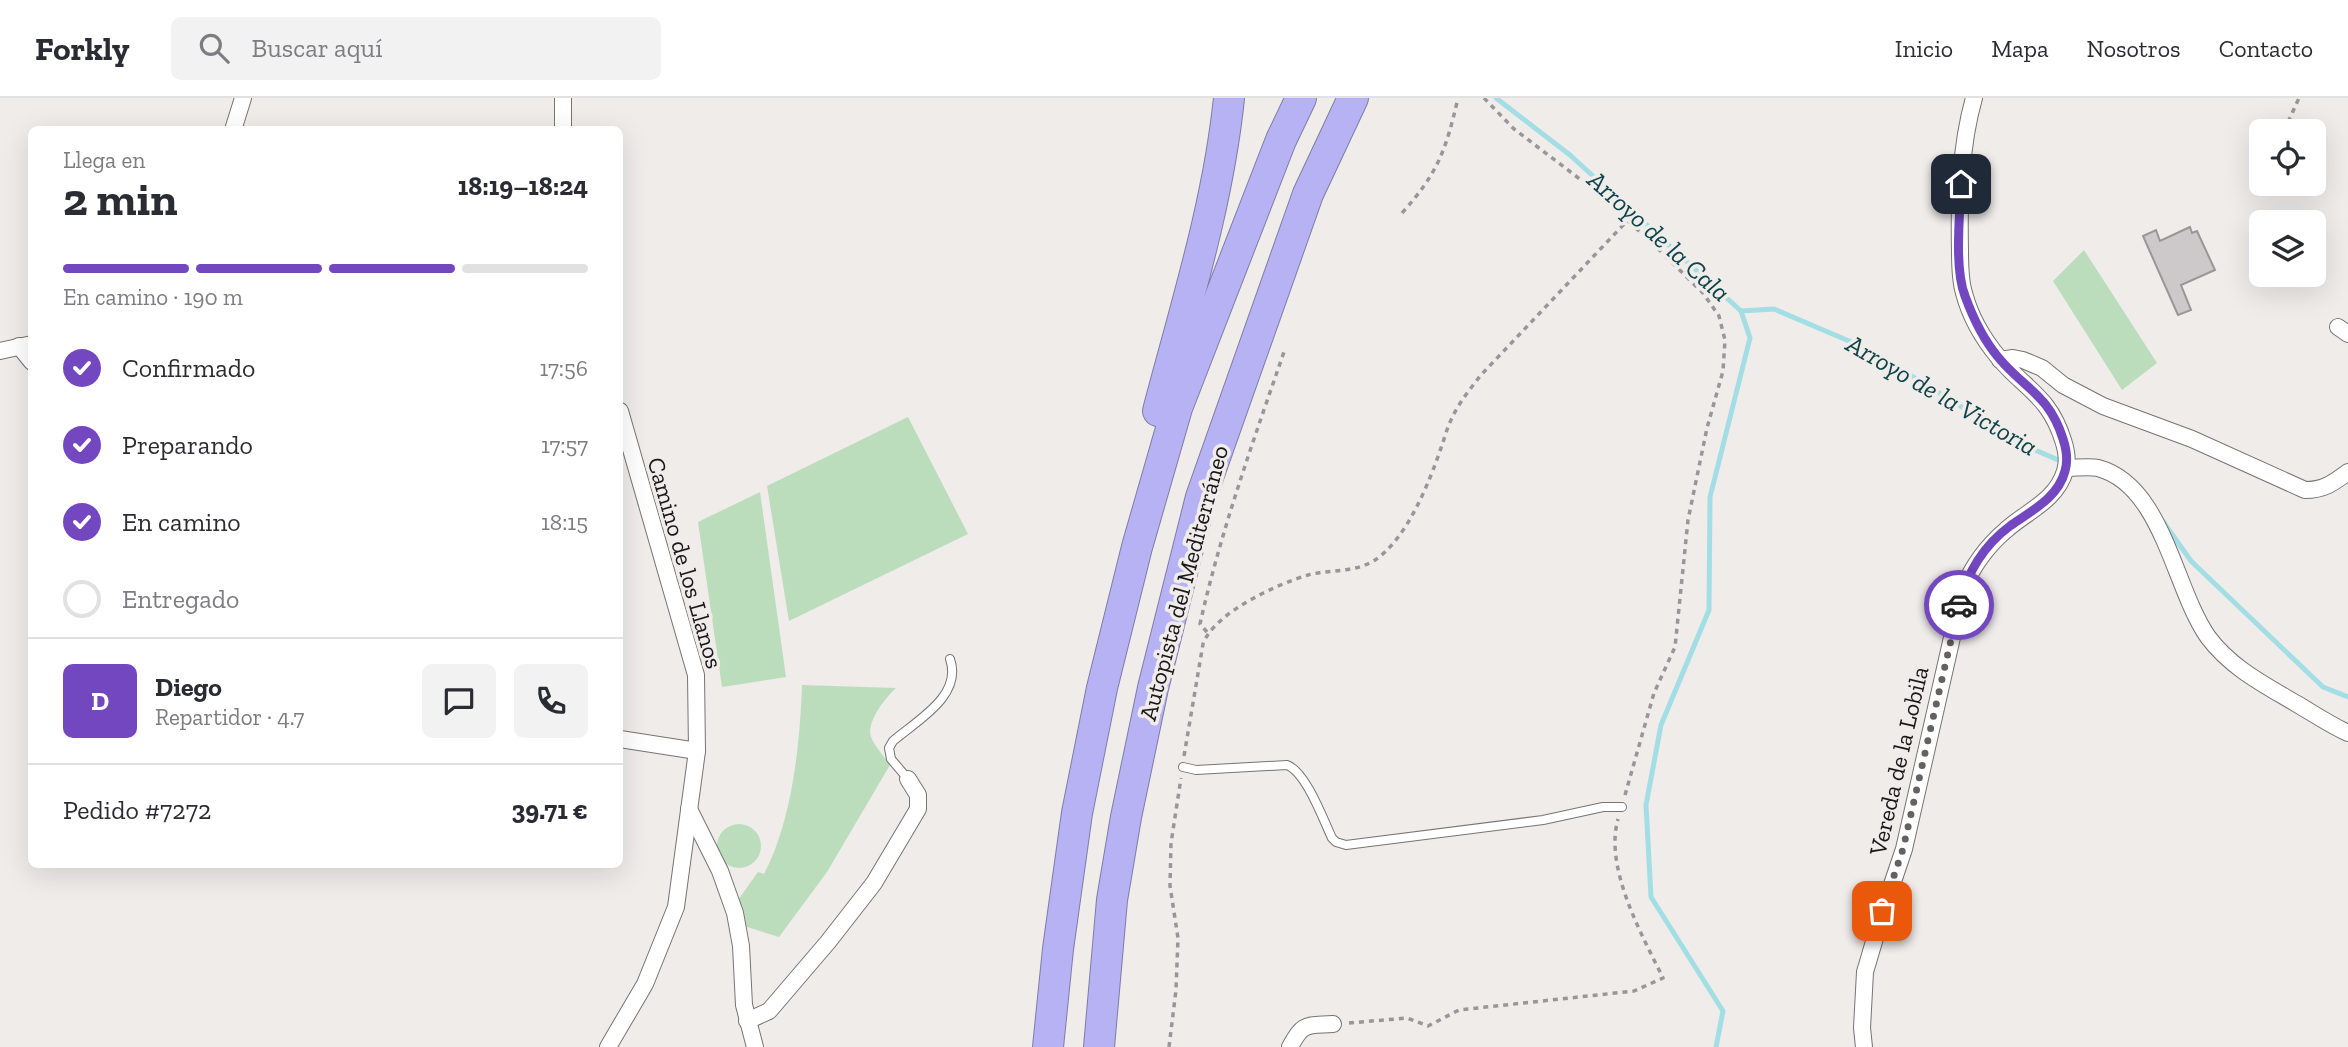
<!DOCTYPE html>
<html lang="es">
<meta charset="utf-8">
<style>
:root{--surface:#fff;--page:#f2f2f3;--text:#2b2b33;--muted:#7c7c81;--line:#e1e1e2;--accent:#7347bf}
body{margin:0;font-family:"Zilla Slab",serif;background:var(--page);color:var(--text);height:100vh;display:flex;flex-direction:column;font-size:26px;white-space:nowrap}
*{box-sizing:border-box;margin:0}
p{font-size:23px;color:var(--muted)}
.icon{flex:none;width:38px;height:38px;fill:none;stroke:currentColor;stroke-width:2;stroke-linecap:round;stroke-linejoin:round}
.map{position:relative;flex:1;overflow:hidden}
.side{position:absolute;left:28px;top:28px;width:595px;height:742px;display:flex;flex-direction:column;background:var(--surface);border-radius:10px;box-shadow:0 7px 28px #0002}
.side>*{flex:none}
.tools{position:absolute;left:2249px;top:21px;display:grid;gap:14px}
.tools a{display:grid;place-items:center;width:77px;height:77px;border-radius:10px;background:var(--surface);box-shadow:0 7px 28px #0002;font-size:35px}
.pin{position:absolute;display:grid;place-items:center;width:60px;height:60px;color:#fff;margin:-30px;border-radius:14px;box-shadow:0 4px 10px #0006}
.courier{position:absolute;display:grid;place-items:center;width:70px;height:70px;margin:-35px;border:5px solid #7347bf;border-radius:50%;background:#fff;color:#222;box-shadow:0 2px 9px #0007}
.summary em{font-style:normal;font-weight:700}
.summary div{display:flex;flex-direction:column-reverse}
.summary{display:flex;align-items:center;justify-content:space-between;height:119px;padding:0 35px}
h1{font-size:46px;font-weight:700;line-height:52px}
.bar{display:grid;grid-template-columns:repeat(4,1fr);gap:10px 7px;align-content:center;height:84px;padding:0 35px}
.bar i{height:9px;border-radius:5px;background:var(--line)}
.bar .selected{background:var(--accent)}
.bar p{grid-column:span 4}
.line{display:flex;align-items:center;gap:18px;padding:0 35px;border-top:2px solid var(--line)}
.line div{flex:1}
.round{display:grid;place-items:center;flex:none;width:74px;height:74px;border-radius:10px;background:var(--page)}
ol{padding:0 35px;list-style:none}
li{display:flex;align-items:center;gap:21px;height:77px}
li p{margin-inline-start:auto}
li .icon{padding:7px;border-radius:50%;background:var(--accent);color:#fff;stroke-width:4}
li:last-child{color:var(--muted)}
li i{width:38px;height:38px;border:4px solid var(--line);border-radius:50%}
header{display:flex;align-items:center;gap:42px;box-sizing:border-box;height:98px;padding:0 35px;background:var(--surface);border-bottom:2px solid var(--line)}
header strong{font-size:33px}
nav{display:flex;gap:38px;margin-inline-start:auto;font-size:24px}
.search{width:490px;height:63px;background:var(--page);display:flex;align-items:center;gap:18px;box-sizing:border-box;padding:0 24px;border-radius:10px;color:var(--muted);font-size:26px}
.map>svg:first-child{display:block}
.green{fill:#bcddbb}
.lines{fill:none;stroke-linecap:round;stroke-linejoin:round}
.stream{stroke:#a4dee5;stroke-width:5}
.building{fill:#cdc9ca;stroke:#9a9697;stroke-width:2}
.service-casing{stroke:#777472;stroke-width:10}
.minor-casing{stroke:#777472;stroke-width:18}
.motorway-casing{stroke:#7f7ca7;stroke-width:32}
.path{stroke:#999795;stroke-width:3.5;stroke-dasharray:5 5;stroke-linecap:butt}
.service{stroke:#fff;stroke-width:8}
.minor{stroke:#fff;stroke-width:16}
.motorway{stroke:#b6b2f4;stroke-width:30}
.done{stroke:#646261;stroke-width:7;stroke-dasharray:0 12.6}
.route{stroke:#7347bf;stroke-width:9}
.labels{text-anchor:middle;stroke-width:7;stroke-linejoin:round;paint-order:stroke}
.street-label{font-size:24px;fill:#191817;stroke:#efecea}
.water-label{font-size:26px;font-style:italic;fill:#0d4349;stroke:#efecea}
</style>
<header>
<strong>Forkly</strong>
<div class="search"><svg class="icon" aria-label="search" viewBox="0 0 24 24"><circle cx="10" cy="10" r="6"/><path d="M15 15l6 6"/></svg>Buscar aquí</div>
<nav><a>Inicio</a><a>Mapa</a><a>Nosotros</a><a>Contacto</a></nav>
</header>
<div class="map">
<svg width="2348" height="949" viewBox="0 0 2348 949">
<rect width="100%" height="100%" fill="#efecea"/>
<g class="green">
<polygon points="2084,152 2157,265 2122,292 2053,183"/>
<polygon points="908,319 968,436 789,523 767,388"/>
<polygon points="760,394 786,579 722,589 698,424"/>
<path d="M802,587L896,590C886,599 866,624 871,639C875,649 884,658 890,667L827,774L779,839L744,828L738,802L758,774L764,776C792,723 800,647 802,587Z"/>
<circle cx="739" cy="748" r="22"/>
</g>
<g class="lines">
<g class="stream">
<polyline points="1496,0 1570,57 1741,213 1750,240 1710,399 1709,512 1661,627 1646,707 1651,799 1723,913 1716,949"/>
<polyline points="1741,213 1774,211 1870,252 2023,347 2063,364"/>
<polyline points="2162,422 2191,463 2323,589 2348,599"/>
</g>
</g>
<polygon class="building" points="2190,129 2192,135 2197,133 2215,172 2181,187 2191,212 2178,217 2143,138 2156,132 2160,143"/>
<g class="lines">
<defs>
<g id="service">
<path d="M1183,669L1196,672L1287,667C1306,674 1323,721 1332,740L1336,744L1346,747L1543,722L1603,709H1622"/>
<path d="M908,681L891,661L889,650L893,643C916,623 963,598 950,561"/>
</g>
<g id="minor">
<polyline points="563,0 563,32"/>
<polyline points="233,32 243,0"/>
<polyline points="2338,229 2348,236"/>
<polyline points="19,248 32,264"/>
<polyline points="0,253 32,246"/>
<path d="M2000,262L2013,260L2023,262L2042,270L2063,287L2103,308L2192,341L2305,392C2324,392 2333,385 2348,374"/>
<path d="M2066,370C2076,370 2089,368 2098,370C2163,387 2174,491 2208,539C2231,570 2265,587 2297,606C2314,616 2330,627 2348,635"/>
<polyline points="620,641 697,653"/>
<polyline points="689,711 720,773 735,815 741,848 744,907 755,949"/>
<polyline points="747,923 769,913 828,844 874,785 918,711 918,697 908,681"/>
<polyline points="608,949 645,886 676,809 697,653 696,577 620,313"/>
<path d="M1290,949C1303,924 1306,928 1333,926"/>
<path d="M1864,949L1862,930L1865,874L1883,813L1904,751L1963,491C1973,467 1986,449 2006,432C2027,413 2056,403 2065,373C2068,364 2066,351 2063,342C2049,298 2026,292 1999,260C1984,242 1970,218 1964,195C1960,182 1960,166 1960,153C1959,103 1960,49 1974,0"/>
</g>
<g id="motorway">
<path d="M1158,313C1185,210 1218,107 1229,0"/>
<polyline points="1048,949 1058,851 1077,715 1102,590 1137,449 1177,310 1281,42 1301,0"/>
<polyline points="1099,949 1112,802 1126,719 1153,590 1201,399 1308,96 1353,0"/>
</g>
</defs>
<use href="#service" class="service-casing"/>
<use href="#minor" class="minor-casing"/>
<use href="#motorway" class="motorway-casing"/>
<g class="path">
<polyline points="1484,0 1514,31 1589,88 1648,141 1703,195 1719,218 1725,242 1723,273 1707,330 1688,422 1675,549 1654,595 1625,697"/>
<polyline points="2284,33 2299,0"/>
<path d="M1402,115C1438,75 1446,52 1458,0"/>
<path d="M1207,534L1200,526C1221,432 1254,341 1285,251"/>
<path d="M1184,658L1203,546C1214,515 1277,486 1308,477C1331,471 1355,475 1375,462C1407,441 1430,383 1442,347C1445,339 1447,330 1451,322C1458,306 1470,291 1481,277L1627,123"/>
<path d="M1349,925L1407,920L1428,928L1459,912L1634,893L1663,880C1642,837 1604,770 1618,721"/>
<polyline points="1169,949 1176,892 1178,840 1170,788 1171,745 1181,680"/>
</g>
<use href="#service" class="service"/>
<use href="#minor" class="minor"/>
<use href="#motorway" class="motorway"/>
</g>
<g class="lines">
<polyline class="done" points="1882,813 1903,751 1959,507"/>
<path class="route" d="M1959,507C1967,475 1983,448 2010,428C2031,413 2058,400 2065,373C2068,363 2066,350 2063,341C2049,296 2024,291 1998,259C1983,241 1973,220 1965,198C1954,170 1960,116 1961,86"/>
</g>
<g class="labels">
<g class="street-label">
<text transform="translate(685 465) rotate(74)" y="8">Camino de los Llanos</text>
<text transform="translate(1184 485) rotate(-75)" y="8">Autopista del Mediterráneo</text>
<text transform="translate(1899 663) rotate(-77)" y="8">Vereda de la Lobila</text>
</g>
<g class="water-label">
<text transform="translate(1659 138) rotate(42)" y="9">Arroyo de la Cala</text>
<text transform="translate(1942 297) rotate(30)" y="9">Arroyo de la Victoria</text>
</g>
</g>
</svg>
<div class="tools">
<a><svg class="icon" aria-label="locate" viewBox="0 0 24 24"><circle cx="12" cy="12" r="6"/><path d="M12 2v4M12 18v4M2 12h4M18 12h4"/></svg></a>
<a><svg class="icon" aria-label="layers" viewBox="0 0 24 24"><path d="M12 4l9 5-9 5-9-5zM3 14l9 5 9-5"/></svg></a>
</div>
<div class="pin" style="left:1882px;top:813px;background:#ea580c"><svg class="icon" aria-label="bag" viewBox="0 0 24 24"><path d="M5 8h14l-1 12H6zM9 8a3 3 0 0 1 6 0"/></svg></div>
<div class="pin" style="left:1961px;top:86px;background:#1f2937"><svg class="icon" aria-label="home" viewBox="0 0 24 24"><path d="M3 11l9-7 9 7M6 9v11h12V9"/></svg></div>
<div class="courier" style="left:1959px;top:507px"><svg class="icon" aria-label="car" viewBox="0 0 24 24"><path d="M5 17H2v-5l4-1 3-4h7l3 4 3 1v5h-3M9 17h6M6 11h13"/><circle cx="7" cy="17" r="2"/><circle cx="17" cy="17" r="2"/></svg></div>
<section class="side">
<div class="summary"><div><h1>2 min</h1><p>Llega en</p></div><em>18:19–18:24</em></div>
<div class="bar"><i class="selected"></i><i class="selected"></i><i class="selected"></i><i></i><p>En camino · 190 m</p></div>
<ol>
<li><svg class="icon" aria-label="check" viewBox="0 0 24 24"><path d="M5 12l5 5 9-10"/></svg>Confirmado<p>17:56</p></li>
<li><svg class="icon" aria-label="check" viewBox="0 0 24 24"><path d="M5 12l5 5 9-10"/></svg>Preparando<p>17:57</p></li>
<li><svg class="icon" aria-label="check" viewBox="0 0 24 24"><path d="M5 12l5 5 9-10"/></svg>En camino<p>18:15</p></li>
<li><i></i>Entregado</li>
</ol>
<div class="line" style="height:126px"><b class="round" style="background:var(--accent);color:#fff">D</b><div><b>Diego</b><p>Repartidor · 4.7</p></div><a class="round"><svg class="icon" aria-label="chat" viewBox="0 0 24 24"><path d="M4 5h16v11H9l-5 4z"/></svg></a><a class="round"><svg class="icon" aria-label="phone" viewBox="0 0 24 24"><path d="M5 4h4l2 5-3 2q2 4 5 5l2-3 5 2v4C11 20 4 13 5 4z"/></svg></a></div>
<div class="line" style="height:91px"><div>Pedido #7272</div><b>39.71 €</b></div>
</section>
</div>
